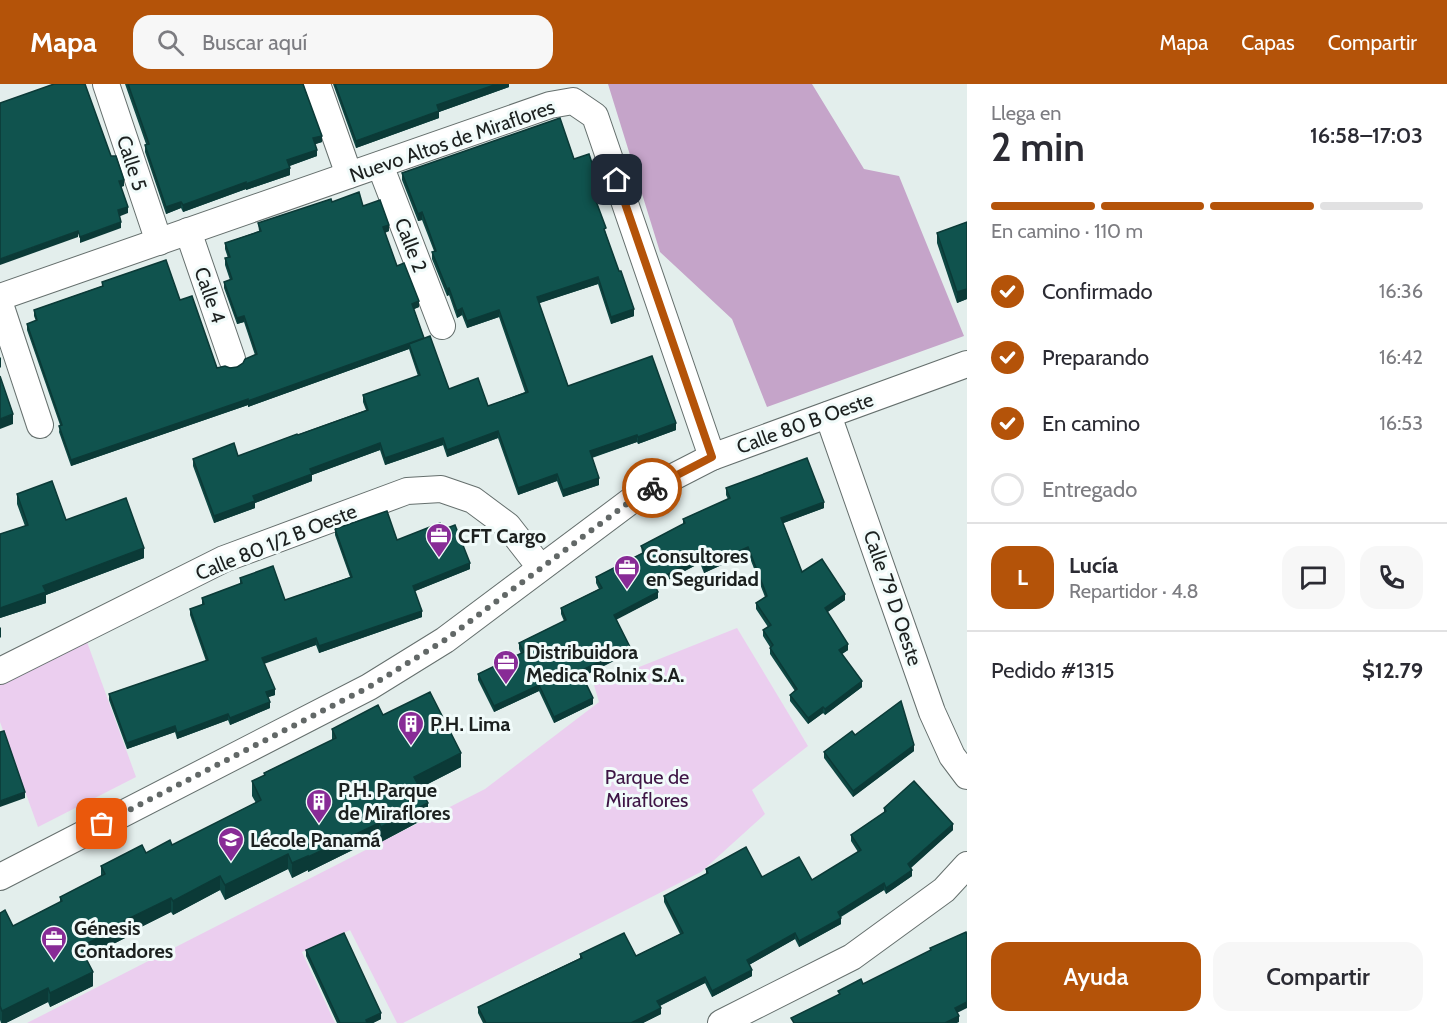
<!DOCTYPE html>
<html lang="es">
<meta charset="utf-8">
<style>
:root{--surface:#fff;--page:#f7f7f7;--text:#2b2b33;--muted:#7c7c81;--line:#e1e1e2;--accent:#b45309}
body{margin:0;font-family:Cabin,sans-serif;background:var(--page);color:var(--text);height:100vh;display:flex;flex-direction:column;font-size:22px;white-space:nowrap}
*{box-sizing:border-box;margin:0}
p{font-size:20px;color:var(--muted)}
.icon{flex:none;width:33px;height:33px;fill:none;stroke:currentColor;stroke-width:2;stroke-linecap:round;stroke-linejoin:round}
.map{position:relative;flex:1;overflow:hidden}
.sheet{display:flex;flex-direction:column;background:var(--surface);width:480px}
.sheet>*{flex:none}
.pin{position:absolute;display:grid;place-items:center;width:51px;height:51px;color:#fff;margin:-26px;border-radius:12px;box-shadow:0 3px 9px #0006}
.courier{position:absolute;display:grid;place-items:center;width:60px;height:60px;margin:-30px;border:4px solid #b45309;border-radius:50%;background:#fff;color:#222;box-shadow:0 2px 8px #0007}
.overview em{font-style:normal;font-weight:600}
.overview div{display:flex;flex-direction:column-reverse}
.overview{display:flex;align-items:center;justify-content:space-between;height:102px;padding:0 24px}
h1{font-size:39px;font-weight:600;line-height:45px}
.bar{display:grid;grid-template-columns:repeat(4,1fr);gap:9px 6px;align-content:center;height:72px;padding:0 24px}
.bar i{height:8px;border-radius:4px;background:var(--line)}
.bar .selected{background:var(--accent)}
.bar p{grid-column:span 4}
.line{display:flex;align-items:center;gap:15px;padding:0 24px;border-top:2px solid var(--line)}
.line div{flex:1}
.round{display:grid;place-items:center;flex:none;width:63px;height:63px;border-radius:18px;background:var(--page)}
ol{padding:0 24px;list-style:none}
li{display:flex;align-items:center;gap:18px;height:66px}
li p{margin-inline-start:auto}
li .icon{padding:6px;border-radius:50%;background:var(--accent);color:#fff;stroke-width:4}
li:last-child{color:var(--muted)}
li i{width:33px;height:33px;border:3px solid var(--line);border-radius:50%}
.primary-button{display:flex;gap:12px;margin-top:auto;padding:12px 24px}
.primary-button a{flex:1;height:69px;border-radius:18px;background:var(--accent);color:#fff;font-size:24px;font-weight:600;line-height:69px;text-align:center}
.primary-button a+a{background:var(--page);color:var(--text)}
header{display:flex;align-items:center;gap:36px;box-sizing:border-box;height:84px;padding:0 30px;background:var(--accent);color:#fff}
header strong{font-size:28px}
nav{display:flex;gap:33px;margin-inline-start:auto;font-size:21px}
.search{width:420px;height:54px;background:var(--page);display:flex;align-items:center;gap:15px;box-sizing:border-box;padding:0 21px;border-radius:18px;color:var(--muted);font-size:22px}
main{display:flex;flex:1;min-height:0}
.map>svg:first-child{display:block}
.green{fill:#ebceef}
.forest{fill:#c5a4c9}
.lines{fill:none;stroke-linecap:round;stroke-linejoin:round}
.minor-casing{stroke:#656f6d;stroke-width:28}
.minor{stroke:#fff;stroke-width:26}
.wall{fill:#0e4743}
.shaded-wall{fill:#0b3a37}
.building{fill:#10534e;stroke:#0b3a37;stroke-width:1.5}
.done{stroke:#626867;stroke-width:6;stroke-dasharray:0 10.8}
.route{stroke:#b45309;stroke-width:8}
.labels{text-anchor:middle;stroke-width:6;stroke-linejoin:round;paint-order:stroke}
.street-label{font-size:20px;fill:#1c201f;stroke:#f1fbfa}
.poi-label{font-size:20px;font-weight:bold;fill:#1c201f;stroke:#f1fbfa;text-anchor:start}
.park-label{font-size:20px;fill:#3e1545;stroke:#f1fbfa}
</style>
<header>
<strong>Mapa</strong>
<div class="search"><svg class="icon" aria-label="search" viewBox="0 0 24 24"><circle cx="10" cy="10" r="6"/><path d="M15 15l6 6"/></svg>Buscar aquí</div>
<nav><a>Mapa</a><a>Capas</a><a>Compartir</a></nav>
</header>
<main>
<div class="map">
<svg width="967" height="939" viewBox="0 0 967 939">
<rect width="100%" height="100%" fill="#e3eeec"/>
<g class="green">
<polygon points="737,544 808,662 752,706 765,730 701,788 403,939 397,939 350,846 302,868 335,939 27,939 485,705 599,618 594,601"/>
<polygon points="87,558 136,693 38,743 0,638 0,601"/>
</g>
<polygon class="forest" points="608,0 812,0 864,85 899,92 964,252 767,323 732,235 660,168"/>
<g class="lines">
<defs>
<g id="minor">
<polyline points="106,0 159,158"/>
<polyline points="317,0 349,91"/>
<polyline points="380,81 442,242"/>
<polyline points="188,147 232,275"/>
<polyline points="0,213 550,21 573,17 595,32 712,373"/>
<polyline points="0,220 40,341"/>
<polyline points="828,331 932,628 952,672 967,692"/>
<polyline points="0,587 224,475 407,407 441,405 473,416 508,442 540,483"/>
<polyline points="0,793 369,603 445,556 640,410 712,373 967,280"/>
<polyline points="721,939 852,873 944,806 967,781"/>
</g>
</defs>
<use href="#minor" class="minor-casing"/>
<use href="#minor" class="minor"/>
</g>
<g class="wall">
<polygon points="125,0 303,0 322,58 315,60 317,72 289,82 290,91 246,106 246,105 183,128 181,124 166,130 145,68 145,61 146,60"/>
<polygon points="333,0 509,0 509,3 439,28 439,34 356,64"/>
<polygon points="574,75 601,113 596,115 606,150 634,232 611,240 598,200 539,219 568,302 676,346 638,360 637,358 592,374 599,401 563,413 557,397 518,411 498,354 447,373 443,361 385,381 380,366 312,391 312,397 255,419 255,424 214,439 193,382 193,375 238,372 366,326 363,318 363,311 418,292 409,265 248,323 248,321 71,382 59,348 60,341 27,246 27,240 36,237 34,232 34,226 102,202 102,198 180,216 217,284 237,283 255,271 244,238 237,240 224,204 224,198 230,196 225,181 225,174 228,174 225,165 225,159 259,147 258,139 332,118 363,122 389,147 385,149 397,182 419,223 414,225 424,254 449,305 488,322 525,308 499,233 467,244 462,231 457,234 449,211 447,212 432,175 432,168 434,167 422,136 418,137 402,96 402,89"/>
<polygon points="967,138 967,215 957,219 937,159 937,149"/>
<polygon points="726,404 824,424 783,439 802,488 845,516 827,528 848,566 842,570 862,603 825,631 823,629 808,640 790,617 790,611 795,607 770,570 770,563 763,552 763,546 768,543 756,525 756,519 765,513 748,469 704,489 700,479 655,502 658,514 616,535 630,569 582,592 593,620 554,639 539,607 494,628 478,596 478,590 521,570 519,565 519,559 564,537 561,530 561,524 599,505 596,499 596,493 642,469 641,462 683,440 683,435 728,415 726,411"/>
<polygon points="17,410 66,436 144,474 46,511 46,519 0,534 0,450 25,442 17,420"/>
<polygon points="335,445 397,456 442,446 470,485 415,507 422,533 319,569 316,561 264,580 275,611 268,613 270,624 230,641 228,636 177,655 175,648 127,665 109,616 109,610 206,577 190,531 190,525 202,521 202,514 240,500 240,494 285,516 350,493 335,451"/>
<polygon points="383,631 461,683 420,704 428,733 381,758 379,753 308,788 308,786 292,794 288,785 225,816 220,806 173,831 171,828 125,851 125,854 86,874 93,902 50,923 48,918 6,939 1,939 0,936 0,829 13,842 60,818 60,813 101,792 101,782 172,761 256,719 252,712 252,697 264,692 264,689 332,656 332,645"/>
<polygon points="855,651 914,667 853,713 824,674 824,668"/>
<polygon points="884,724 953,746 911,784 912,792 886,810 884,806 841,833 841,840 799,863 795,855 749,881 752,892 712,913 705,899 660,922 661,930 643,939 483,939 478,929 478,923 580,874 580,870 636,872 680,850 664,818 664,812 706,791 706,785 762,793 812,796 858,768 851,757 851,751 884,729"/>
<polygon points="306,866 381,935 373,939 337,939 306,872"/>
</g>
<g class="shaded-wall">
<polygon points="497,0 509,0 509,3 439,28 439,34 356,64 356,57 437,21"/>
<polygon points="322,52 322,58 313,61 313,54"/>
<polygon points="317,66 317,72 287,83 287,76"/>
<polygon points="290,84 290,91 246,106 246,100"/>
<polygon points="124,96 124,102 119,104 119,97"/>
<polygon points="246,98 246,105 183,128 183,121"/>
<polygon points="601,106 601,113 593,116 593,109"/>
<polygon points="181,118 181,124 166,130 166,123"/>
<polygon points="128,123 128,129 118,133 118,126"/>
<polygon points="422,128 422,136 418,137 418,130"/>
<polygon points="121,138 121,144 80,159 80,153"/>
<polygon points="389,141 389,147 383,149 383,143"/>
<polygon points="78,147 78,153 0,181 0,175"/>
<polygon points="598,193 598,200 537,220 537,213"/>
<polygon points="449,204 449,211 447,212 447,205"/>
<polygon points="967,205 967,215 957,219 957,208"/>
<polygon points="419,217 419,223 412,226 412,220"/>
<polygon points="462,224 462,231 457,234 457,227"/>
<polygon points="634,225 634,232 611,240 611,233"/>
<polygon points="499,226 499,233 467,244 467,237"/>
<polygon points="244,232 244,238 237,240 237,234"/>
<polygon points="424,254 424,260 409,260 409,265 248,323 248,317"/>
<polygon points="1,273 1,283 0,284 0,274"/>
<polygon points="248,315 248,321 71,382 71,376"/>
<polygon points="13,330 13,340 0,345 0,335"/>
<polygon points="676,339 676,346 638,360 638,353"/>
<polygon points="498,347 498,354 447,373 447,366"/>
<polygon points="637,351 637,358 590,374 590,367"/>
<polygon points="443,354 443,361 385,381 385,374"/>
<polygon points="380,359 380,366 312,391 312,397 255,419 255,424 214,439 214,432 310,385"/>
<polygon points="557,390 557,397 518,411 518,404"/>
<polygon points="599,394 599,401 563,413 563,406"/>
<polygon points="824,418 824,424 781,440 781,434"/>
<polygon points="748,463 748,469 704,489 704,483"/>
<polygon points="144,464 144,474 46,511 46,519 0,534 0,524 43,502"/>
<polygon points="700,473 700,479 653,504 653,498"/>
<polygon points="470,479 470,485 413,508 413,502"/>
<polygon points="658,508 658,514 614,537 614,531"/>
<polygon points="845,510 845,516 825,530 825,524"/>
<polygon points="422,527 422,533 319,569 319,562"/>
<polygon points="1,543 1,553 0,554 0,544"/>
<polygon points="316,554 316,561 262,580 262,574"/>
<polygon points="848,560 848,566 839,572 839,566"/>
<polygon points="630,563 630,569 580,594 580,587"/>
<polygon points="862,597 862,603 825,631 825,625"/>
<polygon points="539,601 539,607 494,628 494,622"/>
<polygon points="275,605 275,611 266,614 266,608"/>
<polygon points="593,614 593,620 554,639 554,633"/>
<polygon points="270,618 270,624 230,641 230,634"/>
<polygon points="823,623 823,629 808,640 808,634"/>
<polygon points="228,630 228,636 177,655 177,649"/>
<polygon points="175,642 175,648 127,665 127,659"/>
<polygon points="914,661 914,667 853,713 853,707"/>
<polygon points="461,669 461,683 414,707 414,693"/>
<polygon points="25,708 25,714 0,723 0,717"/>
<polygon points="428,719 428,733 381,758 381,743"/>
<polygon points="379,739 379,753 308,788 308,773"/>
<polygon points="953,740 953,746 908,786 908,780"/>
<polygon points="288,770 288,785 225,816 225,801"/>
<polygon points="308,772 308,786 292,794 292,779"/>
<polygon points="912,786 912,792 886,810 886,804"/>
<polygon points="220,792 220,806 173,831 173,817"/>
<polygon points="884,799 884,806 838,834 838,828"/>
<polygon points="171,814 171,828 125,851 125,854 80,877 80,863 124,837"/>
<polygon points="841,834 841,840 799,863 799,857"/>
<polygon points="795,849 795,855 747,882 747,876"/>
<polygon points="752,886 752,892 712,913 712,907"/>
<polygon points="93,888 93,902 50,923 50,909"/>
<polygon points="705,893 705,899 657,923 657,917"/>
<polygon points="48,904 48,918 6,939 2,939 2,927"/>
<polygon points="967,918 967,924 955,930 955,924"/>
<polygon points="661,924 661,930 643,939 631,939"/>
<polygon points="381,929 381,935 373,939 366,939 366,936"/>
<polygon points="959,932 959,938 957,939 945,939"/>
</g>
<g class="building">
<polygon points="54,0 85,0 111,72 116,72 124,96 119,97 128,123 118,126 121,138 80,153 78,147 0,175 0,19"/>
<polygon points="128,0 303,0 322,52 313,54 317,66 287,76 290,84 246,100 246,98 183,121 181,118 166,123 145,61 149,60"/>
<polygon points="335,0 497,0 437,21 439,27 356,57"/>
<polygon points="560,34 574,75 589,70 601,106 593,109 606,144 604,145 619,187 621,187 634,225 611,233 598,193 537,213 568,302 652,272 676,339 638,353 637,351 590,367 599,394 563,406 557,390 518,404 498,347 447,366 443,354 385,374 380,359 310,385 312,390 253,412 255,417 214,432 193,375 234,359 238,372 297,350 298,351 368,326 363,311 420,291 409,260 430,252 449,305 478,294 488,322 528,308 499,226 467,237 462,224 457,227 449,204 447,205 432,168 436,167 422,128 418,130 402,89"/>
<polygon points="359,108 363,122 380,116 389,141 383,143 397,182 404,179 419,217 412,220 424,254 248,317 248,315 71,376 59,342 62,341 27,240 37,236 34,226 103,202 102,198 166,176 180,216 192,212 217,284 225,282 230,284 237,283 243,279 245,275 257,270 244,232 237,234 224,198 232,195 225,174 230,173 225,159 261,147 258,139 331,115 332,118"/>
<polygon points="967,138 967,205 957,208 937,149"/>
<polygon points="0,292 13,330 0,335"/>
<polygon points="807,374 824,418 781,434 802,488 822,475 845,510 825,524 848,560 839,566 862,597 825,625 823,623 808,634 790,611 797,605 770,564 773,561 763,546 771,541 756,519 767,512 748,463 704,483 700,473 653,498 658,508 614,531 630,563 580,587 593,614 554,633 539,601 494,622 478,590 524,568 519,559 566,536 561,524 602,504 596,493 645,468 641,462 685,439 683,435 730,414 726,404"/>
<polygon points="52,397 66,436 126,414 144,464 43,502 46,508 0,524 0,450 28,441 17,410"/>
<polygon points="387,427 397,456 440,439 442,446 455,441 470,479 413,502 422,527 319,562 316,554 262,574 275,605 266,608 270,618 230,634 228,630 177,649 175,642 127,659 109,610 208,576 190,525 204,520 202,514 242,499 240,494 273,482 285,516 352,493 335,445"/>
<polygon points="430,608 461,669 414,693 428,719 381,743 379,739 308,773 308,772 292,779 288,770 225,801 220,792 173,817 171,814 124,837 125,840 80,863 93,888 50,909 48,904 2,927 0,922 0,829 5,826 13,842 62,817 60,813 105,790 101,782 142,761 146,769 170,756 172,761 261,716 252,697 265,691 264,689 336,654 332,645 378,621 383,631"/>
<polygon points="901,617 914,661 853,707 824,668 852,647 855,651"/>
<polygon points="4,647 25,708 0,717 0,648"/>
<polygon points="914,697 953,740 908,780 912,786 886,804 884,799 838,828 841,834 799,857 795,849 747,876 752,886 712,907 705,893 657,917 661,924 631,939 486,939 478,923 582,874 580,870 624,849 636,872 683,849 664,812 708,789 706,785 746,763 762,793 799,773 812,796 861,766 851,751 886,727 884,724"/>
<polygon points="966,848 967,851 967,918 955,924 959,932 945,939 794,939 791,934 840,910 838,907 861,895 863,900 931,866 930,864"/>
<polygon points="344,849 381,929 366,936 367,939 340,939 306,866"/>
</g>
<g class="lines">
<polyline class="done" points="102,740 369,603 445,556 640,410 652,404"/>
<polyline class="route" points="617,96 712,373 652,404"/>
</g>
<defs>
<symbol id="office-pin" viewBox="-11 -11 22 30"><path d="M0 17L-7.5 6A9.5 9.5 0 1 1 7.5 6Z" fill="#882b96" stroke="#f1fbfa"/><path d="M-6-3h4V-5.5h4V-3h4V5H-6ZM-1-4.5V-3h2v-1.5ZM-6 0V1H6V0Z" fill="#fff"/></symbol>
<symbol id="building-pin" viewBox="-11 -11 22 30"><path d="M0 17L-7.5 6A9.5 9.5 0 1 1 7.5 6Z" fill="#882b96" stroke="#f1fbfa"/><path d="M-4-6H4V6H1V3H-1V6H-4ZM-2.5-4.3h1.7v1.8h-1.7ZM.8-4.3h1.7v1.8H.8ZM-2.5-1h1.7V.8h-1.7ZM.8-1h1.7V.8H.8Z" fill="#fff"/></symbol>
<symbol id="school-pin" viewBox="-11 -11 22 30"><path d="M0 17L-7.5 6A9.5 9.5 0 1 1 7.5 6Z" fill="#882b96" stroke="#f1fbfa"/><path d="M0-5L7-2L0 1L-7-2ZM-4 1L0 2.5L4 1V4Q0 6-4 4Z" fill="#fff"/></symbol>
</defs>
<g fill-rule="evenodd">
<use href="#office-pin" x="424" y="437" width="30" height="40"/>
<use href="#office-pin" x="612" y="469" width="30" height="40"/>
<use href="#office-pin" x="491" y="564" width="30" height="40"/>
<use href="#building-pin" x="396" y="625" width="30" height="40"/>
<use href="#building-pin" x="304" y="703" width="30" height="40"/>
<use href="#school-pin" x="216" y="741" width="30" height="40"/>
<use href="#office-pin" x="39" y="840" width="30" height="40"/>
</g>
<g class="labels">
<g class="street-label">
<text transform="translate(452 57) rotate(-19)" y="7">Nuevo Altos de Miraflores</text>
<text transform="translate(132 79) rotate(72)" y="7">Calle 5</text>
<text transform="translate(411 161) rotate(69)" y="7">Calle 2</text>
<text transform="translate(210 211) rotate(71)" y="7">Calle 4</text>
<text transform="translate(805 339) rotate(-20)" y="7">Calle 80 B Oeste</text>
<text transform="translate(276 458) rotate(-22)" y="7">Calle 80 1/2 B Oeste</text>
<text transform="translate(893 514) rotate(71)" y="7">Calle 79 D Oeste</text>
</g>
<g class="poi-label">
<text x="458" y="459">CFT Cargo</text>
<text x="646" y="479">Consultores<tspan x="646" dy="23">en Seguridad</tspan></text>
<text x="526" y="575">Distribuidora<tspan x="526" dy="23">Medica Rolnix S.A.</tspan></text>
<text x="430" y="647">P.H. Lima</text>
<text x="338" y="713">P.H. Parque<tspan x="338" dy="23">de Miraflores</tspan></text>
<text x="250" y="763">Lécole Panamá</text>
<text x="74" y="851">Génesis<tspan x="74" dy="23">Contadores</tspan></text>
</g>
<g class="park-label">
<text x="647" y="700">Parque de<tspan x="647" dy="23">Miraflores</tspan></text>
</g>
</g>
</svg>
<div class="pin" style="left:102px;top:740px;background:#ea580c"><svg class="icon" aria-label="bag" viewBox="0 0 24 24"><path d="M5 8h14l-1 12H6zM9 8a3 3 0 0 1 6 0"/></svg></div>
<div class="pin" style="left:617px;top:96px;background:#1f2937"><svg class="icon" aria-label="home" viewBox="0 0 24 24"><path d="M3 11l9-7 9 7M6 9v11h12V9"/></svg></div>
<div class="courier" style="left:652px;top:404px"><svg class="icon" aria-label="bike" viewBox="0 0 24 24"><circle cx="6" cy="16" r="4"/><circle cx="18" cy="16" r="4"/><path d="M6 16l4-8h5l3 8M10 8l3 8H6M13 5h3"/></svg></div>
</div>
<section class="sheet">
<div class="overview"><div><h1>2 min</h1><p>Llega en</p></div><em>16:58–17:03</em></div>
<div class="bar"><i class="selected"></i><i class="selected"></i><i class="selected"></i><i></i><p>En camino · 110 m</p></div>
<ol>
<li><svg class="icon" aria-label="check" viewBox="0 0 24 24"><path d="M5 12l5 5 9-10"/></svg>Confirmado<p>16:36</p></li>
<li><svg class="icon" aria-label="check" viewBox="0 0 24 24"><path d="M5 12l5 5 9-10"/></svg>Preparando<p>16:42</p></li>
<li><svg class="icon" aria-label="check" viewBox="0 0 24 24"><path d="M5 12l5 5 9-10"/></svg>En camino<p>16:53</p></li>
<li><i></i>Entregado</li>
</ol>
<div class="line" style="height:108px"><b class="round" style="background:var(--accent);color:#fff">L</b><div><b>Lucía</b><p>Repartidor · 4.8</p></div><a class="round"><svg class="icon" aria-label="chat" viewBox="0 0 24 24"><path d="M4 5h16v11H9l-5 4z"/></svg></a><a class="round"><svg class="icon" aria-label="phone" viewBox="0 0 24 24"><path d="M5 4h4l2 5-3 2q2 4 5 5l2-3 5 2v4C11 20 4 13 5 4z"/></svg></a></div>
<div class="line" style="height:78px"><div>Pedido #1315</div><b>$12.79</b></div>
<div class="primary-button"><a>Ayuda</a><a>Compartir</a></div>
</section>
</main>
